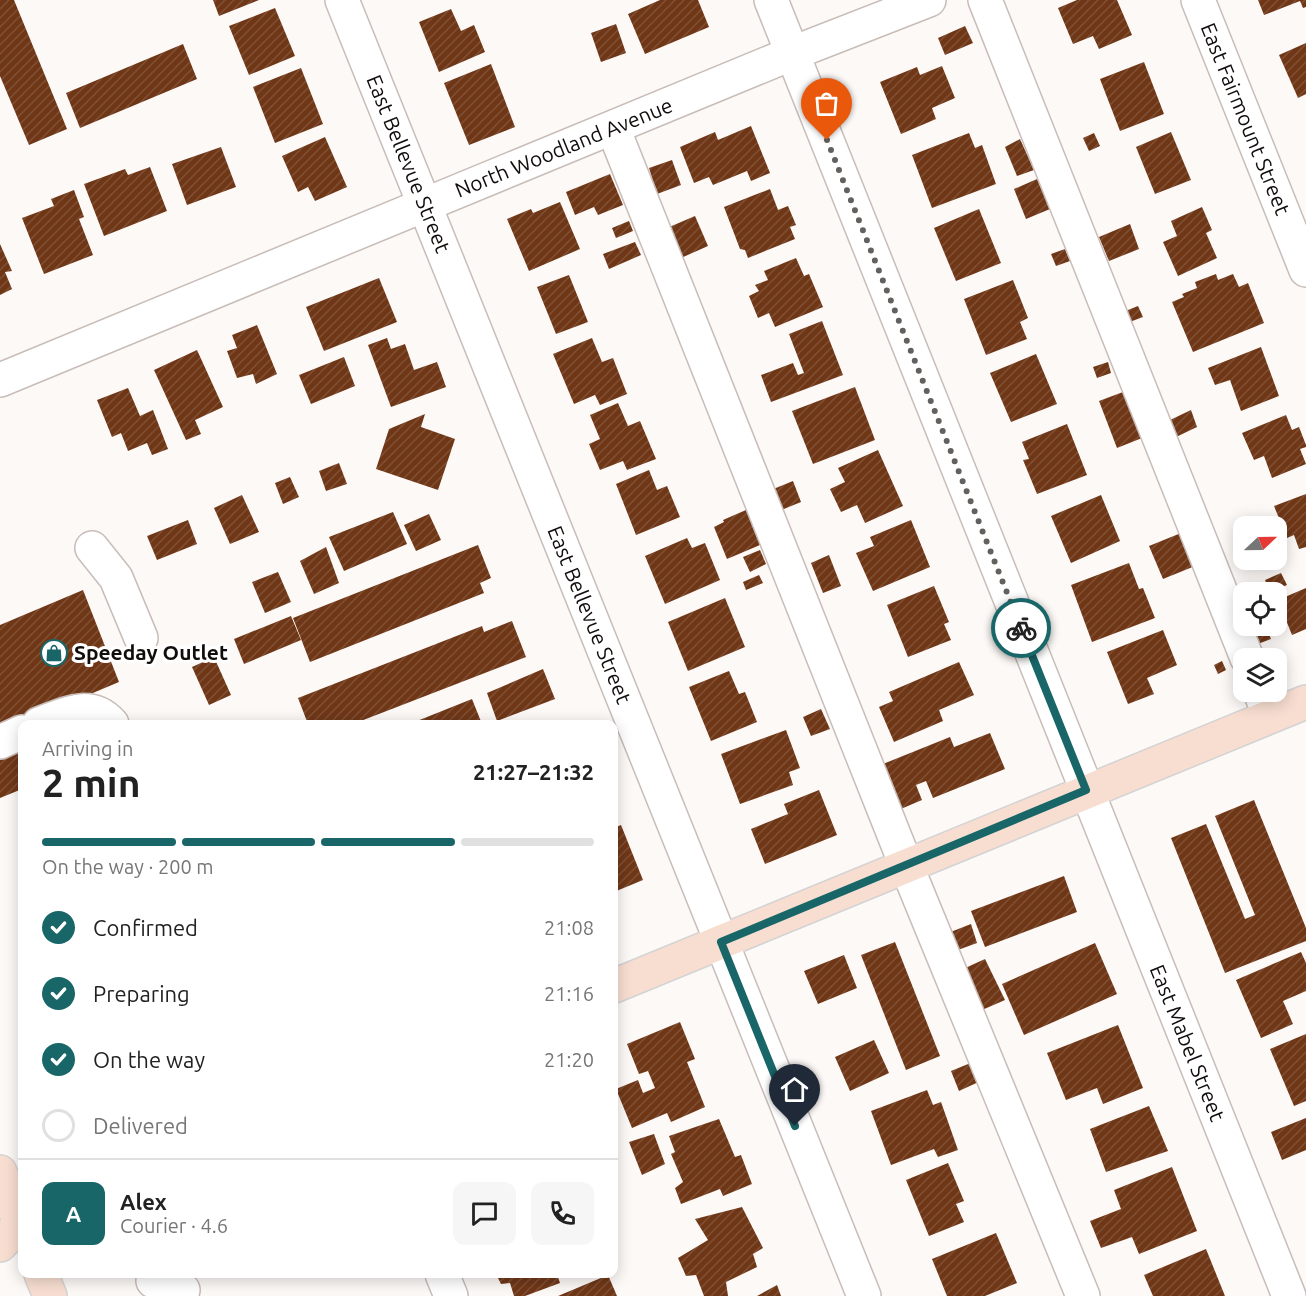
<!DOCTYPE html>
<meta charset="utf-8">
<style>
:root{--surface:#fff;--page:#f6f6f6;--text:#222;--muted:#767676;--line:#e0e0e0;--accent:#186668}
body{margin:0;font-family:Ubuntu,sans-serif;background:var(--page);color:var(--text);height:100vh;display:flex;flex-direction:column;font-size:22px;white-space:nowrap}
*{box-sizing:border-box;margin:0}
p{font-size:20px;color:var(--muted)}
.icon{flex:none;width:33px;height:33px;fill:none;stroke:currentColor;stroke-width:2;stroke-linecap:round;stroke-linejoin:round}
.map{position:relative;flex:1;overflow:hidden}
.sheet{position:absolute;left:18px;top:720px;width:600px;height:558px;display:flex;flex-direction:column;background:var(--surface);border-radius:12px;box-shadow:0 3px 15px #0003}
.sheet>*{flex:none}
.needle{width:39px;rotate:68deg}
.controls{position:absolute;left:1233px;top:516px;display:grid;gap:12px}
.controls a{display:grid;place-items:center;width:54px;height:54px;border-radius:12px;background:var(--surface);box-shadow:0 3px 15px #0003;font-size:30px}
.pin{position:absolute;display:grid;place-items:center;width:51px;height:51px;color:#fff;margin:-62px -26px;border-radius:50% 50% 50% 0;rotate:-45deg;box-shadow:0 0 6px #0007}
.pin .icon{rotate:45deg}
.courier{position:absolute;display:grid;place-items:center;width:60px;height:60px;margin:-30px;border:4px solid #186668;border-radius:50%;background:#fff;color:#222;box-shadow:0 2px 8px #0007}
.headline em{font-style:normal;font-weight:700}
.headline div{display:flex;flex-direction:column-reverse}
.headline{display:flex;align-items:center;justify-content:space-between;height:102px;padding:0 24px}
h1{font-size:39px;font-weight:700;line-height:45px}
.bar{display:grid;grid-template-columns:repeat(4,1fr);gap:9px 6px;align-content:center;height:72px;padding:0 24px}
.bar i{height:8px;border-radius:4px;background:var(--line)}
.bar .on{background:var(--accent)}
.bar p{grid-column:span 4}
.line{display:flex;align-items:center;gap:15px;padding:0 24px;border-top:2px solid var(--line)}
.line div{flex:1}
.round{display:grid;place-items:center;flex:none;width:63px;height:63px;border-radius:12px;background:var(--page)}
ol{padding:0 24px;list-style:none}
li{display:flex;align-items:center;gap:18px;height:66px}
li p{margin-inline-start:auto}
li .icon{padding:6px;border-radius:50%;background:var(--accent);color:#fff;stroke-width:4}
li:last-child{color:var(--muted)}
li i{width:33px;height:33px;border:3px solid var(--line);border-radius:50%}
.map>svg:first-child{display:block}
.building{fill:url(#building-hatch)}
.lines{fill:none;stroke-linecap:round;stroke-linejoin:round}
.minor-casing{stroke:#c8bdb8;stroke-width:36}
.major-casing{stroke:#d4d3d3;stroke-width:36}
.minor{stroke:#fff;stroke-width:33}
.major{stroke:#f8ded1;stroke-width:33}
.done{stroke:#64605e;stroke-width:6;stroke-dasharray:0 10.8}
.route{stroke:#186668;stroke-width:8}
.labels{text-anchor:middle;stroke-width:6;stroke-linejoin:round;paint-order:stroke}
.street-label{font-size:21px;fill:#110d0c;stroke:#fff}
.poi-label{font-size:21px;font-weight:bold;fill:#110d0c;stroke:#fff;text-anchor:start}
</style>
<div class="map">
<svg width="1306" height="1296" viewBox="0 0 1306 1296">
<defs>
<pattern id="building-hatch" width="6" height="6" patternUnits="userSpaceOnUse" patternTransform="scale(1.5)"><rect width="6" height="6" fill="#703717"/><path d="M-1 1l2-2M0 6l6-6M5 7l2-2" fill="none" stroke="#7e5037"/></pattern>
</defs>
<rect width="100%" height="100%" fill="#fdf9f7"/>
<g class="building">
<polygon points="0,0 14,0 67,129 29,145 0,76"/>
<polygon points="213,0 259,0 219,16"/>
<polygon points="660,0 698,0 709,27 645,54 628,14"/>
<polygon points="1077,0 1117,0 1132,35 1099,49 1093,36 1073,44 1058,8"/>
<polygon points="1258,0 1306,0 1306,7 1303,8 1300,1 1264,15"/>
<polygon points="275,8 295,56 249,75 229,26"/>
<polygon points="451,9 461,31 474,25 485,52 439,72 419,22"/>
<polygon points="616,24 626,53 601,62 591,33"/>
<polygon points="965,26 973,43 945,55 938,38"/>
<polygon points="1306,43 1306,94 1298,98 1279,55"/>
<polygon points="183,44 197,79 80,128 66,93"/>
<polygon points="1144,62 1164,114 1120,131 1100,79"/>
<polygon points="491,64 515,127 469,145 444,83"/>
<polygon points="942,66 955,98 932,108 936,119 901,134 880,82 917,67 920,75"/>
<polygon points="301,68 323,124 275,143 253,87"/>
<polygon points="751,126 770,173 751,181 747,171 713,185 709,177 694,183 680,147 715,132 718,140"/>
<polygon points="1171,132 1191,180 1155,194 1136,147"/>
<polygon points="969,133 975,148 982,145 996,184 932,208 912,155"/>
<polygon points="1094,133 1100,146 1089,151 1083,138"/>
<polygon points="325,137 347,187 315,201 308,187 298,192 282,156"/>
<polygon points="1020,139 1034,170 1017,176 1005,147"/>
<polygon points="221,147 236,187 187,205 172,164"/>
<polygon points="672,160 681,185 657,194 649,168"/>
<polygon points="150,167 167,211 104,236 84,184 125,169 128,175"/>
<polygon points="610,174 623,205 598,215 594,207 575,215 566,192"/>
<polygon points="1037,179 1050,209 1026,219 1014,189"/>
<polygon points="770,189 778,210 788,206 796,225 790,227 795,239 748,258 745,250 740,249 724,207"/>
<polygon points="74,190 84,217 79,219 93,255 44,274 22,218 54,206 51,199"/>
<polygon points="560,202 580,249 529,271 507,219 531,209 533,213"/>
<polygon points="1202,207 1212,230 1206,233 1217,258 1178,276 1163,242 1177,236 1171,221"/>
<polygon points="979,209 1001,263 956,281 934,228"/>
<polygon points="695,216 708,246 681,258 667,228"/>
<polygon points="629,221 633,231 616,238 612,228"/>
<polygon points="1130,224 1139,249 1109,261 1099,237"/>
<polygon points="635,242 641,255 609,269 603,254"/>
<polygon points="0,244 12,271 5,272 12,289 0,295"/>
<polygon points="1065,249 1070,261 1056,266 1051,254"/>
<polygon points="796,258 804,276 809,274 823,307 775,327 769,313 758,318 749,296 759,291 755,285 768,280 764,271"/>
<polygon points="1216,274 1218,280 1233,274 1239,287 1248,283 1264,323 1193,352 1172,302 1184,297 1182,294 1197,288 1195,282"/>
<polygon points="569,275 588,322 556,334 537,287"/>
<polygon points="379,278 397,322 324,351 306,307"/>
<polygon points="1013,280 1028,318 1020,322 1027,339 986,355 964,299"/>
<polygon points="1138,306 1143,317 1127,323 1123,312"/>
<polygon points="822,321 843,375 771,402 761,375 793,363 798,375 804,373 789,334"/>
<polygon points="257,325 277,374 256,384 253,374 237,378 227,351 237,348 232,335"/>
<polygon points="387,338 391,349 405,344 414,370 437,362 446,387 391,407 368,345"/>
<polygon points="592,338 602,362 613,358 627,394 600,405 595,395 574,404 553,354"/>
<polygon points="1261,347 1279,396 1241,411 1230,380 1215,385 1208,368"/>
<polygon points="197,350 223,407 195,420 201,434 186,440 154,370"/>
<polygon points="1036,354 1057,404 1011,422 990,373"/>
<polygon points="344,357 355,386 311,404 299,375"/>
<polygon points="1108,362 1111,373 1097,378 1093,367"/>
<polygon points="855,387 875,440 813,464 792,411"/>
<polygon points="128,388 140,416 153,410 168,449 152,455 147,443 128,451 121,433 112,437 97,400"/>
<polygon points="1123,392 1142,438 1117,448 1099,401"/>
<polygon points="618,403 628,426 640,421 656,459 627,470 623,461 600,470 589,444 600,439 590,415"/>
<polygon points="1191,410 1197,427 1176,437 1168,421"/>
<polygon points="425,414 421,427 455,439 438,490 376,469 389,429"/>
<polygon points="1286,415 1292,430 1299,427 1306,445 1306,447 1300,449 1306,464 1272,478 1264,456 1254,460 1242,433"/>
<polygon points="1067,424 1087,475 1037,494 1023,460 1029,459 1022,442"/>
<polygon points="878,450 903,506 865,523 857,505 841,512 830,489 845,482 838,468"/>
<polygon points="339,463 347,484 326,491 319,471"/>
<polygon points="649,470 657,490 667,486 680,517 636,535 616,484"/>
<polygon points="290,477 299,497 283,504 275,483"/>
<polygon points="793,481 801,502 779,511 771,490"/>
<polygon points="1306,494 1306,547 1299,549 1294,535 1287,538 1274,506"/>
<polygon points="242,495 259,532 230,544 214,508"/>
<polygon points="1101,495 1120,541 1071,563 1051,516"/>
<polygon points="746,510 760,545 727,559 714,527 724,522 723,520"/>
<polygon points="393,512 407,544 344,571 329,537"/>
<polygon points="429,514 441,540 416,551 404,525"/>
<polygon points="188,520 197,544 157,560 147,536"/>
<polygon points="911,520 930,567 873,591 856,553 874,546 870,537"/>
<polygon points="1181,533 1195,566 1163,579 1149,546"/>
<polygon points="687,538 692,548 705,543 720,580 665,604 645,556"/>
<polygon points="478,545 491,578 480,583 484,593 310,662 293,618"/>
<polygon points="326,547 339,583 314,594 300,561"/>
<polygon points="760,550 766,564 750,572 743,557"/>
<polygon points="829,555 841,586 823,593 811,563"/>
<polygon points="1129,563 1139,589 1143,588 1155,618 1092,642 1071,585"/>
<polygon points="278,572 291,602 265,613 252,582"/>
<polygon points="1281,573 1287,585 1270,592 1265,580"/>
<polygon points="759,575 763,583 746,590 743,582"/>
<polygon points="934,586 949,622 944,624 951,640 908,657 887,605"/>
<polygon points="1306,588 1306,629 1292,635 1278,600"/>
<polygon points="83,590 119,682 0,732 0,625"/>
<polygon points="725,598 745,647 688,671 668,622"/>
<polygon points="291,616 301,640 244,664 234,639"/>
<polygon points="512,621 526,657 353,724 308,724 298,698 482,626 484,632"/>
<polygon points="1247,626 1266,626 1271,639 1255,645"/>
<polygon points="1163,630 1177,665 1147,678 1154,694 1128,704 1107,652"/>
<polygon points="214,657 231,695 209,705 192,667"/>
<polygon points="1222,661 1226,670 1218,674 1214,665"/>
<polygon points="959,662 974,695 939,710 943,721 894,742 879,707 893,701 889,692"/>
<polygon points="543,669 555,699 497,721 487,693"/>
<polygon points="729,671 739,694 745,692 757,722 711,741 689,687"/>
<polygon points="472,699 482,724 418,724 417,721"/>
<polygon points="821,709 830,729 811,736 803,717"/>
<polygon points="786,730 800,768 789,772 793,785 740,804 721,754"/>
<polygon points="990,733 1005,769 933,798 926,781 916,785 922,800 896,811 878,766 950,737 954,747"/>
<polygon points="22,746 22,789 0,798 0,755"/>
<polygon points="819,790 837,835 765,864 751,829 788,814 784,804"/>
<polygon points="1254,800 1306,928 1306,941 1225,973 1171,838 1206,824 1245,919 1255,915 1215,816"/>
<polygon points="621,825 643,880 614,892 614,828"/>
<polygon points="1064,876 1077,912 985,947 971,911"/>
<polygon points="971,924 977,943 955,951 948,933"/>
<polygon points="895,942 940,1056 906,1070 861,955"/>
<polygon points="1095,943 1117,994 1024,1035 1002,984"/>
<polygon points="1301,952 1306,963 1306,991 1283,1001 1293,1024 1261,1038 1236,980"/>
<polygon points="844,955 857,988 818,1004 804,971"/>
<polygon points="985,959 1005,1000 982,1010 963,969"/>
<polygon points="680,1022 695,1059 687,1062 705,1107 671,1122 667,1113 632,1128 616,1089 638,1080 643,1093 655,1088 648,1071 639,1074 627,1044"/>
<polygon points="1118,1025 1143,1088 1103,1104 1097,1088 1066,1100 1047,1053"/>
<polygon points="1306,1034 1306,1101 1294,1106 1270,1049"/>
<polygon points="874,1040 889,1073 850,1091 835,1057"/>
<polygon points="978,1060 985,1079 959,1091 951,1071"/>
<polygon points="927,1090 933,1105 941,1102 958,1150 938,1157 934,1149 891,1165 871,1111"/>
<polygon points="1149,1106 1168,1151 1106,1172 1090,1129"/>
<polygon points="1306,1118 1306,1150 1282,1160 1271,1132"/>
<polygon points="719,1119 735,1157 741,1155 752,1184 723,1196 720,1189 681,1204 675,1188 683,1182 671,1154 675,1152 669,1136"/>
<polygon points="654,1134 665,1164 642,1175 629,1142"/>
<polygon points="948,1163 964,1201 956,1204 964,1222 929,1236 906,1180"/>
<polygon points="1172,1167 1197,1231 1139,1254 1132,1237 1101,1248 1090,1221 1121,1209 1114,1190"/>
<polygon points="742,1207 763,1248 753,1254 757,1267 726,1282 728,1296 704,1296 696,1275 686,1276 678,1258 708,1240 695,1219"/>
<polygon points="996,1233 1017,1283 985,1296 947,1296 932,1259"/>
<polygon points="1206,1249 1225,1296 1153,1296 1144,1275"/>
<polygon points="496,1274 557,1274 560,1283 525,1296 514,1296 510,1283 501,1284"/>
<polygon points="608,1275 617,1296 558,1296"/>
<polygon points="777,1285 781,1296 757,1296"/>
</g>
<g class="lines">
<defs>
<g id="minor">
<polyline points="342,0 864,1296"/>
<polyline points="771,0 1289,1296"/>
<polyline points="985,0 1247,658"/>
<polyline points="1198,0 1306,270"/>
<polyline points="613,128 906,865 1083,1296"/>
<polyline points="0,380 793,53 929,0"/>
<polyline points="92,548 116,578 141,638"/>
<polyline points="1260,692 1270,716"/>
<path d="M39,724C64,715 90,699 112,724"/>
<polyline points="0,742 22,732"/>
<polyline points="442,1274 451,1296"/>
<polyline points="153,1281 183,1290"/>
</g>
<g id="major">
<polyline points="614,986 1306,702"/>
<polyline points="0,1172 22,1228"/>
<polyline points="0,1245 21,1223"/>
<polyline points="41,1274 50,1296"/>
</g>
</defs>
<use href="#minor" class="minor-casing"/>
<use href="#major" class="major-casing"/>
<use href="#minor" class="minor"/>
<use href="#major" class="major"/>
</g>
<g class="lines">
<polyline class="done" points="827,140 1021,628"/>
<polyline class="route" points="795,1126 721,942 1086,790 1021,628"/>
</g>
<defs>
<symbol id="shop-ring" viewBox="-11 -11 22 22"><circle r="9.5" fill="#fff" stroke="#186668" stroke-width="1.5"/><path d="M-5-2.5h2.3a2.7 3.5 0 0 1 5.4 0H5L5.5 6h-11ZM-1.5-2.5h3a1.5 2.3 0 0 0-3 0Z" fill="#186668"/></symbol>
</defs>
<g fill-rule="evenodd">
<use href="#shop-ring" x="39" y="638" width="30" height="30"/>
</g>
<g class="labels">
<g class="street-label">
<text transform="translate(1245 119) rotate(68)" y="7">East Fairmount Street</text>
<text transform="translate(564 148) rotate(-22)" y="7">North Woodland Avenue</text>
<text transform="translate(408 164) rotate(68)" y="7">East Bellevue Street</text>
<text transform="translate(589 615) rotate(68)" y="7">East Bellevue Street</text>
<text transform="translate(1187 1043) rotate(68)" y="7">East Mabel Street</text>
</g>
<g class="poi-label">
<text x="74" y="660">Speeday Outlet</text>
</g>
</g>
</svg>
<div class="controls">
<a><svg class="needle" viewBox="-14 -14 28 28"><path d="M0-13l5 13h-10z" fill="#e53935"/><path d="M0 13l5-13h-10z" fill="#767676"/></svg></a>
<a><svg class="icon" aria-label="locate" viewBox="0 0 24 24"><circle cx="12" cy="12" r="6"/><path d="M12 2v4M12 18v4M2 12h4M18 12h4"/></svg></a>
<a><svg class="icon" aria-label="layers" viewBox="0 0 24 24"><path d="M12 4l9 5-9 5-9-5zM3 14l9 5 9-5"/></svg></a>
</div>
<div class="pin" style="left:827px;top:140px;background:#ea580c"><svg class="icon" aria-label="bag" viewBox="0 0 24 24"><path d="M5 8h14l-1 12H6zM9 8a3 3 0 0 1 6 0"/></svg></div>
<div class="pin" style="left:795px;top:1126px;background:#1f2937"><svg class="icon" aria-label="home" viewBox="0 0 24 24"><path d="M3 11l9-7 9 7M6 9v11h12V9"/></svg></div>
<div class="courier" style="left:1021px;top:628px"><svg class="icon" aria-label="bike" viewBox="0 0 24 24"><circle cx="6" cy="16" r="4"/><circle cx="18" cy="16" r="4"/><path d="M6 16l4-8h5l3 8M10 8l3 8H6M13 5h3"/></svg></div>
<section class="sheet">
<div class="headline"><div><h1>2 min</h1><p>Arriving in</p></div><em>21:27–21:32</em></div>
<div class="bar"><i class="on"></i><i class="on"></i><i class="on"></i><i></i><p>On the way · 200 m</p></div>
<ol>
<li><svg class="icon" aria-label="check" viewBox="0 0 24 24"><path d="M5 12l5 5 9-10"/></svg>Confirmed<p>21:08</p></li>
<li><svg class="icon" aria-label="check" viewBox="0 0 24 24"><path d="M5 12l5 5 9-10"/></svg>Preparing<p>21:16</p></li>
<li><svg class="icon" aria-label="check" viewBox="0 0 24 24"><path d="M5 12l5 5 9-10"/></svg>On the way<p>21:20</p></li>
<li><i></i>Delivered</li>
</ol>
<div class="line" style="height:108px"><b class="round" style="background:var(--accent);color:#fff">A</b><div><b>Alex</b><p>Courier · 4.6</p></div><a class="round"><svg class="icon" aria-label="chat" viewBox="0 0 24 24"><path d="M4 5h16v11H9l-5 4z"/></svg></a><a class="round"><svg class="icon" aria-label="phone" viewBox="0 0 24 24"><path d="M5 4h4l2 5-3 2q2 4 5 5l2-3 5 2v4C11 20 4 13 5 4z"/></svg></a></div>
</section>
</div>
